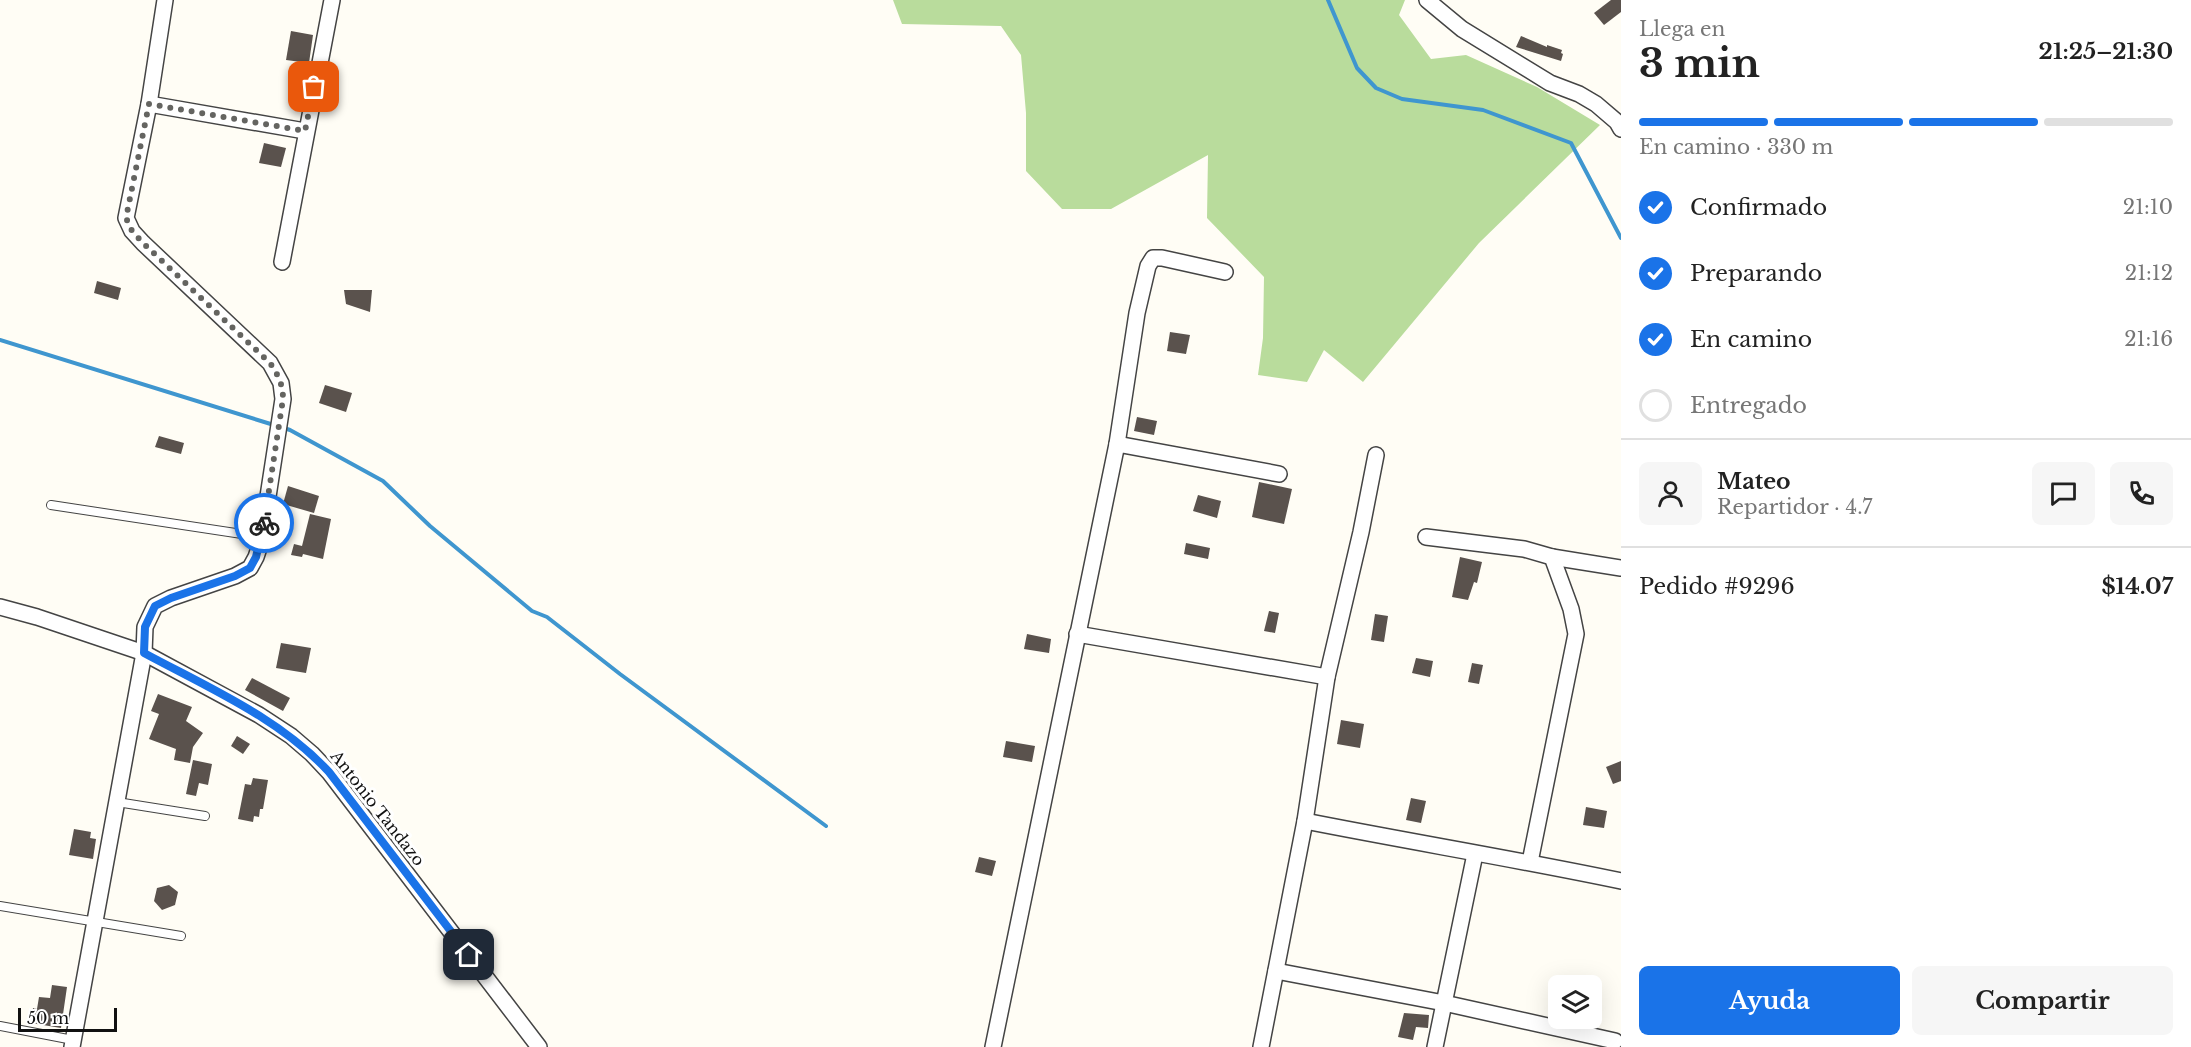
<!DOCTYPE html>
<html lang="es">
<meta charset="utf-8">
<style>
:root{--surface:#fff;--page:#f6f6f6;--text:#222;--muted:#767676;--line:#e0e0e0;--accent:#1a73e8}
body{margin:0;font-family:"Libre Baskerville",serif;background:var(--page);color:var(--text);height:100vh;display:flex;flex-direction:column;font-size:22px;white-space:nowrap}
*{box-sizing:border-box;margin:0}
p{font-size:20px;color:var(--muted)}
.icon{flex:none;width:33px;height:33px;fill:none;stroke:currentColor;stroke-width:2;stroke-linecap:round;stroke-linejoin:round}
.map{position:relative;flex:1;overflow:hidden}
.side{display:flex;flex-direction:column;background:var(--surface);width:570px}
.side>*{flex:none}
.buttons{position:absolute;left:1548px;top:975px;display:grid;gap:12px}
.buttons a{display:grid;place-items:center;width:54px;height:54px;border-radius:9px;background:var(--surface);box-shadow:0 6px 24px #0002;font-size:30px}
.scale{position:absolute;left:18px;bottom:15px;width:99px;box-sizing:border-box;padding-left:6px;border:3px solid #111;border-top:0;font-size:16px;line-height:21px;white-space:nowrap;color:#111;-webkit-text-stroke:4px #fff;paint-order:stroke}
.pin{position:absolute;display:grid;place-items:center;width:51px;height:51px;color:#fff;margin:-26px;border-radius:12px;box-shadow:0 3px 9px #0006}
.courier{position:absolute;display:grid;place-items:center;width:60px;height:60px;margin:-30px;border:4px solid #1a73e8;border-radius:50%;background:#fff;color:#222;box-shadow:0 2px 8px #0007}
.overview em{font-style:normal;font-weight:700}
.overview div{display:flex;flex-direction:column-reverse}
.overview{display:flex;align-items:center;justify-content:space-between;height:102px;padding:0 18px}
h1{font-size:39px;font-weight:700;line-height:45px}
.bar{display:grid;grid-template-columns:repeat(4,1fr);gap:9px 6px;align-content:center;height:72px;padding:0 18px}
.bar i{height:8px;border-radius:4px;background:var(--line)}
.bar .current{background:var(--accent)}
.bar p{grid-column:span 4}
.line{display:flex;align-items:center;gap:15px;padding:0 18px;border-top:2px solid var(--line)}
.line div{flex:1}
.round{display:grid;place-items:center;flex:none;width:63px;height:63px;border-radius:9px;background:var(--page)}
ol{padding:0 18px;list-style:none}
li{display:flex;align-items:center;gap:18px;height:66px}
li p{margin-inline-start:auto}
li .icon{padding:6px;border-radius:50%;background:var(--accent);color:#fff;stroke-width:4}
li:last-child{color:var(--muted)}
li i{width:33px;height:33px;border:3px solid var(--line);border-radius:50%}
.button{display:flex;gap:12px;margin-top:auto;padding:12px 18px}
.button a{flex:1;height:69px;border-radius:9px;background:var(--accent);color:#fff;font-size:24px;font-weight:700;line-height:69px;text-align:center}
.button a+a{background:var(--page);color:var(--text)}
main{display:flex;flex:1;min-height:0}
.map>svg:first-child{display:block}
.forest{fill:#b9dc9c}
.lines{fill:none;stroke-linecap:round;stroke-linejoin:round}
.stream{stroke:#3f96cf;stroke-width:4}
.building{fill:#5a524d}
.service-casing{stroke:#444;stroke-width:10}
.minor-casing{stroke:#444;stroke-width:18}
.service{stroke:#fff;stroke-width:8}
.minor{stroke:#fff;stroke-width:15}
.done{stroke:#646461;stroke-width:6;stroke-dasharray:0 10.8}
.route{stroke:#1a73e8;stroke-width:8}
.labels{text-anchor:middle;stroke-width:6;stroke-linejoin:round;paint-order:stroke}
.street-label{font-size:16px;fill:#111;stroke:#fff}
</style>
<main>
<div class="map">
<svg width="1621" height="1047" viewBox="0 0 1621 1047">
<rect width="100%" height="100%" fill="#fffdf5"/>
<polygon class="forest" points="893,0 1405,0 1399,15 1431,59 1466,55 1537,87 1600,125 1479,243 1363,382 1324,350 1307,382 1258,375 1263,338 1264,277 1207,218 1208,155 1111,209 1062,209 1026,171 1026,113 1021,55 1001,26 902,24"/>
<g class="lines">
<g class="stream">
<polyline points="1328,0 1357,68 1376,88 1402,99 1483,110 1571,143 1621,238"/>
<polyline points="0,340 274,425"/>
<polyline points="281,427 290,430 383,481 430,526 532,611 547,617 620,674 826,826"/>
</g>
</g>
<g class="building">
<polygon points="1611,0 1621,0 1621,12 1604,25 1594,13"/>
<polygon points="291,31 313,35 309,63 286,60"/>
<polygon points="1521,36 1547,47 1547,45 1562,50 1561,53 1563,54 1561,61 1516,47"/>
<polygon points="264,143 286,148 281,167 259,163"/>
<polygon points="97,281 121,288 118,300 94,293"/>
<polygon points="344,290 372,290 370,312 346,304"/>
<polygon points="1170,332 1190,335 1186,354 1167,351"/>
<polygon points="325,385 352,393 346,412 319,403"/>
<polygon points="1137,417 1157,421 1154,435 1134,431"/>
<polygon points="159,436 184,443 181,454 155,447"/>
<polygon points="1259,482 1292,489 1284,524 1252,517"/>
<polygon points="288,486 319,496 314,513 283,504"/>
<polygon points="1198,495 1221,501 1217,518 1193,511"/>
<polygon points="310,514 331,519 323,559 303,554 302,557 291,555 294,544 302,546"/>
<polygon points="1186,543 1210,548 1208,559 1184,554"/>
<polygon points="1460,557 1482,562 1477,583 1474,582 1468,600 1452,597"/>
<polygon points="1269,611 1279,613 1275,633 1264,631"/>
<polygon points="1375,614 1388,616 1384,642 1371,640"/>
<polygon points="1027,634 1051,639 1049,653 1024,649"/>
<polygon points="281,643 311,648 306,673 276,668"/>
<polygon points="1416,658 1433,661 1430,677 1412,673"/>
<polygon points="1472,663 1483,665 1479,684 1468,682"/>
<polygon points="252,678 290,698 283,711 245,690"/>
<polygon points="158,694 192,707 186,721 203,733 193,747 190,763 174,760 176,749 149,739 159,714 151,711"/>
<polygon points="1341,720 1364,724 1360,748 1337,744"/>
<polygon points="237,736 250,744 243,754 231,746"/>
<polygon points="1006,741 1035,746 1032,762 1003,757"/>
<polygon points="193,760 212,764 208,785 199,783 196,796 186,794"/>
<polygon points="1621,761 1621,781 1613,784 1606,767"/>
<polygon points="253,778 268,780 263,809 260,809 259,817 254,816 253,822 238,819 245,784 251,785"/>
<polygon points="1411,798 1426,801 1421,823 1406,820"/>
<polygon points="1586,807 1607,811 1604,828 1583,825"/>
<polygon points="74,829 91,832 90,838 96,839 93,859 69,855"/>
<polygon points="979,857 996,861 992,876 975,872"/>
<polygon points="169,885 178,892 175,905 162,910 154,901 157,888"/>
<polygon points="52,985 67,987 61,1028 31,1023 33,1008 37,1009 39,997 50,998"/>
<polygon points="1404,1013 1429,1015 1428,1028 1416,1027 1413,1040 1398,1037"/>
</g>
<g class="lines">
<defs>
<g id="service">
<polyline points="51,505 262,537"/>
<polyline points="117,802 205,816"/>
<polyline points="0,906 181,936"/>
<polyline points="0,1026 73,1040"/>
</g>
<g id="minor">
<polyline points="1427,0 1462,29 1550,83 1579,94 1596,104 1617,122 1621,129"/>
<polyline points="149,104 305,131"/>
<polyline points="282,262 332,0"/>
<polyline points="1117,444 1137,313 1148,266 1153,258 1162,258 1225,272"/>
<polyline points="1426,537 1524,549 1552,557 1571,609 1576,634 1530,862"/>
<polyline points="1552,557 1621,568"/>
<polyline points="0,607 37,617 144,653 259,715 291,736 312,754 329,772 539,1047"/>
<polyline points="1077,634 1327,677"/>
<path d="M1305,821C1411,842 1516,859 1621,881"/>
<polyline points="1276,971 1444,1003 1615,1041"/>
<polyline points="72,1047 144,653 145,627 155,606 171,598 235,576 250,568 256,557 261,542 283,399 281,383 270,363 143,243 132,231 126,218 149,104 165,0"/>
<polyline points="993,1047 1117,444 1279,474"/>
<polyline points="1261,1047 1305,821 1327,677 1361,532 1376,455"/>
<polyline points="1435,1047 1475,854"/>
</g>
</defs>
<use href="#service" class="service-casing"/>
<use href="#minor" class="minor-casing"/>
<use href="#service" class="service"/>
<use href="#minor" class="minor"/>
</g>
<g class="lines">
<path class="done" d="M264,523L283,399C283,384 278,375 270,363L143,243L132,231L126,218L149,104L305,131L314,87"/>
<path class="route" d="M264,523L256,557L250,568L235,576L171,598L155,606L145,627L144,653C209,688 279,718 329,772L469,955"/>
</g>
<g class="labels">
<g class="street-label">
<text transform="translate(378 808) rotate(52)" y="6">Antonio Tandazo</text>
</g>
</g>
</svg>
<div class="buttons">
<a><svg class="icon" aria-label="layers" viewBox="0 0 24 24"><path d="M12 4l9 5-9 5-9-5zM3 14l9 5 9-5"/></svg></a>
</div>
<div class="scale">50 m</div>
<div class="pin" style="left:314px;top:87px;background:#ea580c"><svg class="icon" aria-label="bag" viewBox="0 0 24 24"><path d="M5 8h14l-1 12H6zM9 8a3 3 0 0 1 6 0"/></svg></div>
<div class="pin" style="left:469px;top:955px;background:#1f2937"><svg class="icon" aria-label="home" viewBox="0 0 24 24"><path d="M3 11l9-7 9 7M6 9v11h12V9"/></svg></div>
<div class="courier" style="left:264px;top:523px"><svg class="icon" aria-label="bike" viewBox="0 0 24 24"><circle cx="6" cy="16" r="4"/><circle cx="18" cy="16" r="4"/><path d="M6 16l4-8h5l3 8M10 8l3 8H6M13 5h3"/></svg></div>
</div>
<section class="side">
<div class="overview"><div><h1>3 min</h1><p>Llega en</p></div><em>21:25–21:30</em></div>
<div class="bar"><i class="current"></i><i class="current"></i><i class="current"></i><i></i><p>En camino · 330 m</p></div>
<ol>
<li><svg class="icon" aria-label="check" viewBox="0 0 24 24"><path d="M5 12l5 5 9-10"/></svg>Confirmado<p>21:10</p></li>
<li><svg class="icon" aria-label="check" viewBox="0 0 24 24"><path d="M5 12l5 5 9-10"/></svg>Preparando<p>21:12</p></li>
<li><svg class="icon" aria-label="check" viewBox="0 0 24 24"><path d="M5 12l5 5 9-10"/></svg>En camino<p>21:16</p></li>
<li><i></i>Entregado</li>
</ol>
<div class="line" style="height:108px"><a class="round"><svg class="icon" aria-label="person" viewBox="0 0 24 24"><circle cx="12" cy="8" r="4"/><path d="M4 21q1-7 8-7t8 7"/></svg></a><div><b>Mateo</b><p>Repartidor · 4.7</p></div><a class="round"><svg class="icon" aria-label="chat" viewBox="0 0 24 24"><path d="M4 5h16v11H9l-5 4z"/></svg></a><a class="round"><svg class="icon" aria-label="phone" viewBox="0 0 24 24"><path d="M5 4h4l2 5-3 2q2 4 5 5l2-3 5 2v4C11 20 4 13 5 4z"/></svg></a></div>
<div class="line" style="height:78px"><div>Pedido #9296</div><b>$14.07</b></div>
<div class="button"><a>Ayuda</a><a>Compartir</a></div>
</section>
</main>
